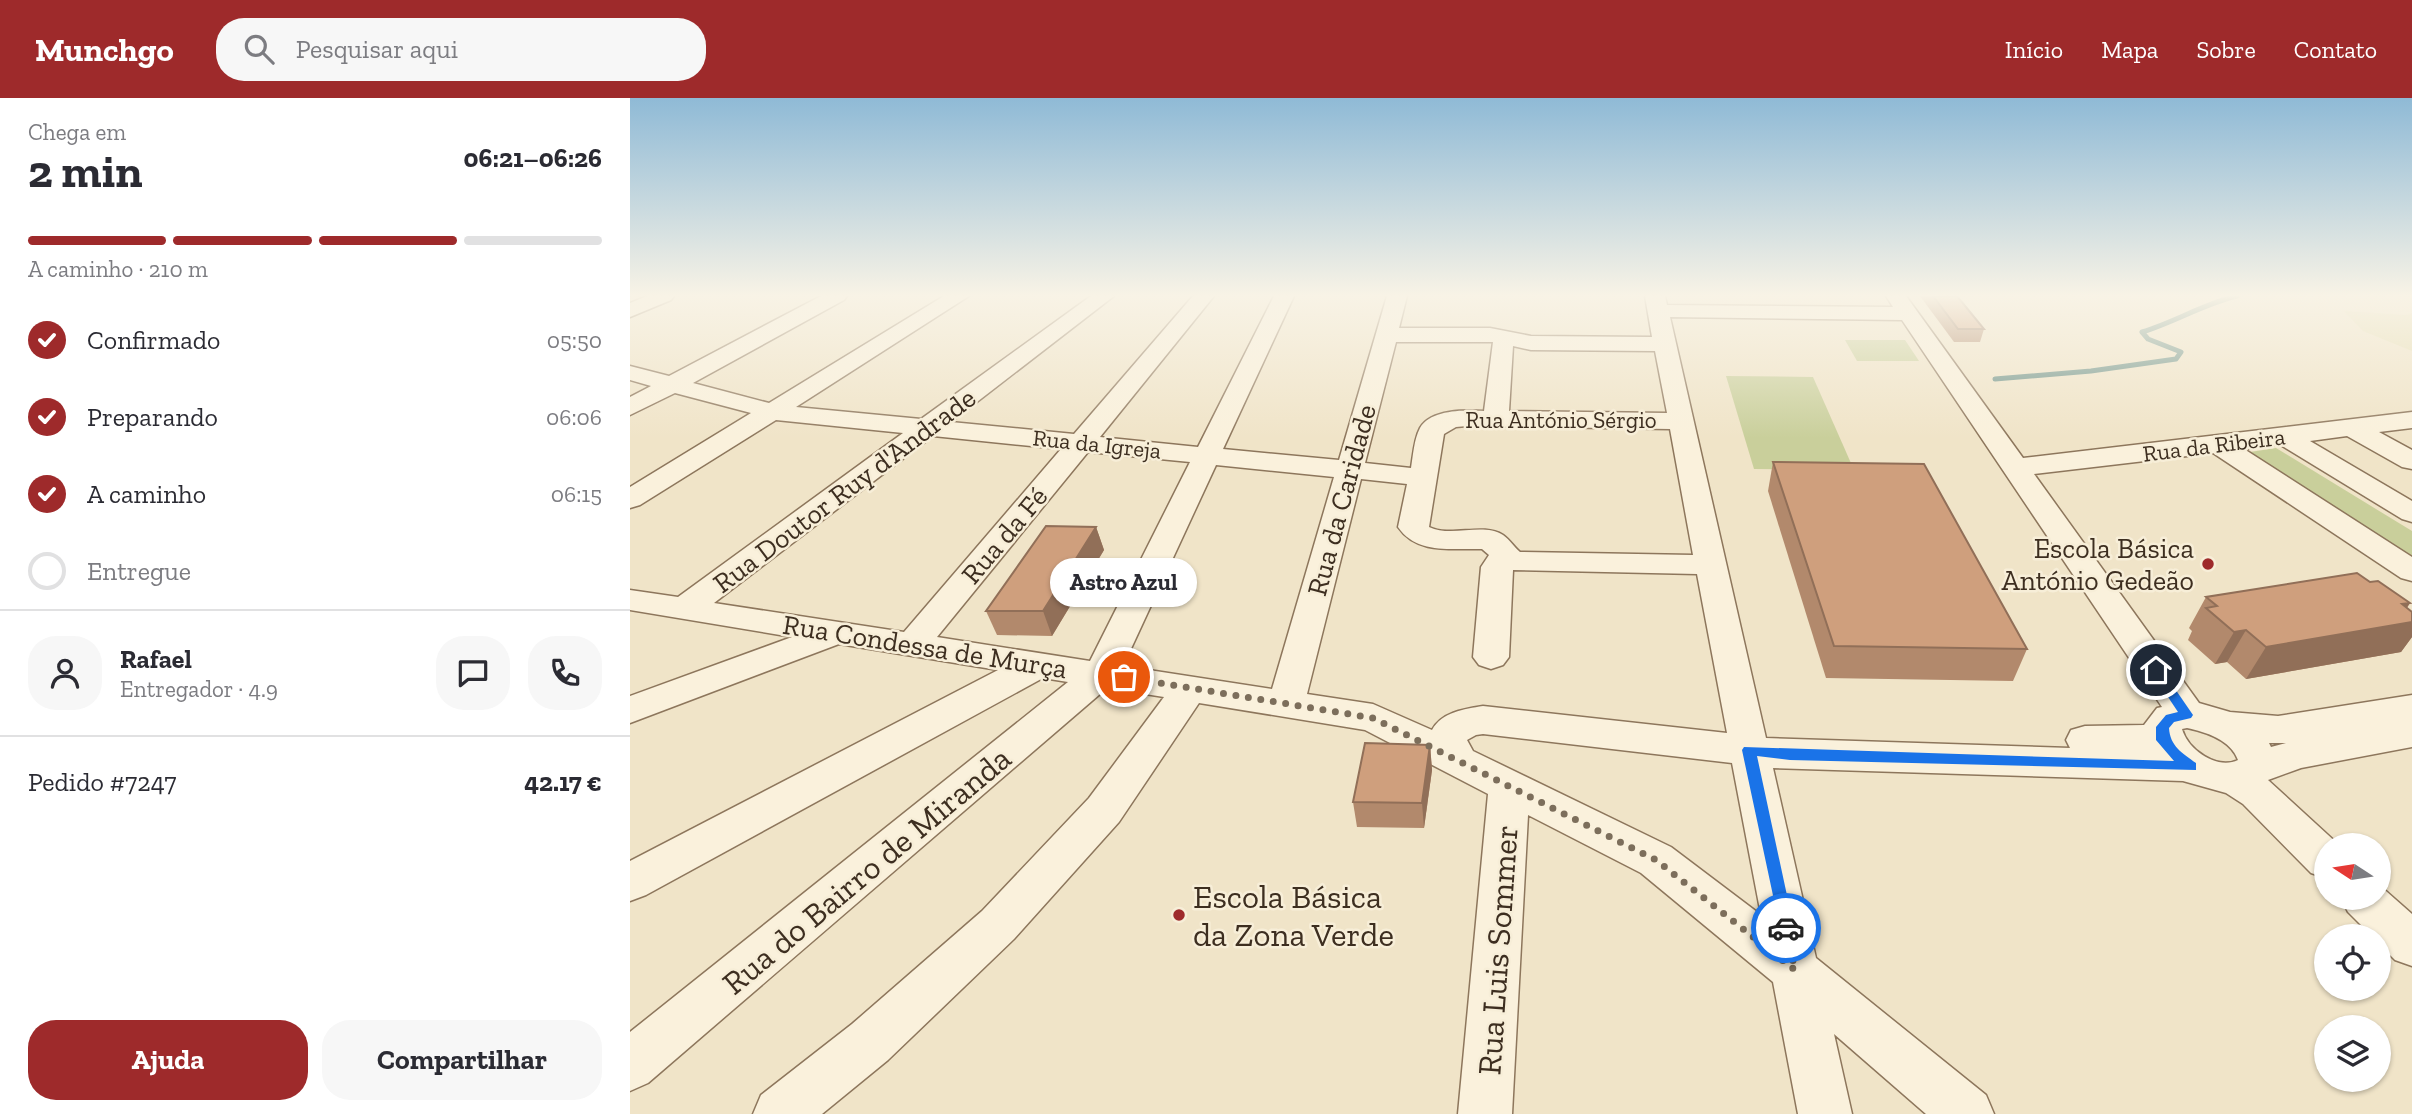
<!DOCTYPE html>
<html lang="pt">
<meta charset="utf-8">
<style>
:root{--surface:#fff;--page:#f7f7f7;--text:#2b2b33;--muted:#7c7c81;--line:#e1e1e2;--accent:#9e2a2b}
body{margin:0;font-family:"Zilla Slab",serif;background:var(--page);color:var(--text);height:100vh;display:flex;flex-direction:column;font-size:26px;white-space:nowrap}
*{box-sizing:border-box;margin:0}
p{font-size:23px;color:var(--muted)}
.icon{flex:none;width:38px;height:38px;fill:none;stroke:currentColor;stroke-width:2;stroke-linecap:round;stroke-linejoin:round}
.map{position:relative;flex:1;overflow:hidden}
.sheet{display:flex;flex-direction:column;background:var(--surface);width:630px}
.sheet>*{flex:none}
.needle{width:46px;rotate:282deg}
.controls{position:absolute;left:1684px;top:735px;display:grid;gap:14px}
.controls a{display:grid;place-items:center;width:77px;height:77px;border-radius:50%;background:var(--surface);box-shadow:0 2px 5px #0004;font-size:35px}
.pin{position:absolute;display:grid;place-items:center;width:60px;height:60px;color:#fff;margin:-30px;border:4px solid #fff;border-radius:50%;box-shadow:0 2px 7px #0007}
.courier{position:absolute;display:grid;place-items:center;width:70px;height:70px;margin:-35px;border:5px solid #1a73e8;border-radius:50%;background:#fff;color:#222;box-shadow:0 2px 9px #0007}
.bubble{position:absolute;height:49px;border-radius:24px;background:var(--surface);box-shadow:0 2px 5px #0004;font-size:23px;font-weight:700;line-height:49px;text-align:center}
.overview em{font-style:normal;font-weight:700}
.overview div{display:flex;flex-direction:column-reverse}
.overview{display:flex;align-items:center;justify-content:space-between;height:119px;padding:0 28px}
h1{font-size:46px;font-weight:700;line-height:52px}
.bar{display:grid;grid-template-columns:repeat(4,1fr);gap:10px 7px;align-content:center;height:84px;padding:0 28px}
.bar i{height:9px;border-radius:5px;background:var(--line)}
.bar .active{background:var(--accent)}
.bar p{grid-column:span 4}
.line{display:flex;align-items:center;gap:18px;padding:0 28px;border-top:2px solid var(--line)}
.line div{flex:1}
.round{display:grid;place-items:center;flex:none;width:74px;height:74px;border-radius:28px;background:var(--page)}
ol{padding:0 28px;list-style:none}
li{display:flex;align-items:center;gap:21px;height:77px}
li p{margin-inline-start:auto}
li .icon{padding:7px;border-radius:50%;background:var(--accent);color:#fff;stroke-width:4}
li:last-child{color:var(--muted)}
li i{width:38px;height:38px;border:4px solid var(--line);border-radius:50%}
.cta{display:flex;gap:14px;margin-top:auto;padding:14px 28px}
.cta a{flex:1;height:80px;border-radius:28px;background:var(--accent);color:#fff;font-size:28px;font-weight:700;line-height:80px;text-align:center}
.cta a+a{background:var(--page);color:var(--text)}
header{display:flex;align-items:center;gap:42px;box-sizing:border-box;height:98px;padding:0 35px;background:var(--accent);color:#fff}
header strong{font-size:33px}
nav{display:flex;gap:38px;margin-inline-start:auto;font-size:24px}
.search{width:490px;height:63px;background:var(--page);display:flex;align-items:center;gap:18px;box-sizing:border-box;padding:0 24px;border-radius:28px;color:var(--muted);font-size:26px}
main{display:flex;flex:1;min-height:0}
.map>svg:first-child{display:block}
.farmland{fill:#e6deb5}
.green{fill:#c9cf9b}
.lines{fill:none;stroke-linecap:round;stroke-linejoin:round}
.stream{stroke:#6f938a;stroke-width:5}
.minor-casing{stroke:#8d765c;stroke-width:3}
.minor{fill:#faf1dc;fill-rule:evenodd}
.wall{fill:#b2896c}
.shaded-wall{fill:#916f58}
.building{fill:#cf9f7d;stroke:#916f58;stroke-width:2}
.route{fill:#1a73e8}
.done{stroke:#7c6e5b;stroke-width:7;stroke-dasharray:0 12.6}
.poi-dot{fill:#9e2a2b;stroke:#f7eed8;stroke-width:2.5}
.labels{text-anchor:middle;stroke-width:5;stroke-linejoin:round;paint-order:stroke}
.far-street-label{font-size:23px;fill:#3d2e20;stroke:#f7eed8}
.street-label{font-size:28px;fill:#3d2e20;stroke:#f7eed8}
.poi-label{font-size:28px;fill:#3d2e20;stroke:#f7eed8;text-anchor:end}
.near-street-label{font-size:33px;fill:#3d2e20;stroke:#f7eed8}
.near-poi-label{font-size:33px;fill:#3d2e20;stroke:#f7eed8;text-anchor:start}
</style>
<header>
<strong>Munchgo</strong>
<div class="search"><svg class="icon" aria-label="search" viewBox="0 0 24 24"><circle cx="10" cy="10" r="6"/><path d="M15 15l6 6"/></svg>Pesquisar aqui</div>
<nav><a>Início</a><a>Mapa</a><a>Sobre</a><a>Contato</a></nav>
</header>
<main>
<section class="sheet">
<div class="overview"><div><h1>2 min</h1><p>Chega em</p></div><em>06:21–06:26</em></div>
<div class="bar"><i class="active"></i><i class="active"></i><i class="active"></i><i></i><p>A caminho · 210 m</p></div>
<ol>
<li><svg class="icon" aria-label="check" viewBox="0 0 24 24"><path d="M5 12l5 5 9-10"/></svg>Confirmado<p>05:50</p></li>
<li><svg class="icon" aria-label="check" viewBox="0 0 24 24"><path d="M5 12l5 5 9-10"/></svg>Preparando<p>06:06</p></li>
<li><svg class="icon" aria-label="check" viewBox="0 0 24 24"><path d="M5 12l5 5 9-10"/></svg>A caminho<p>06:15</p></li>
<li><i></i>Entregue</li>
</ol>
<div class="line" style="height:126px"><a class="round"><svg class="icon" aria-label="person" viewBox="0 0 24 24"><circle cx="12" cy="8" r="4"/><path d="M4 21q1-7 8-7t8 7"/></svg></a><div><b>Rafael</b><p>Entregador · 4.9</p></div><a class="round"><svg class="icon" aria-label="chat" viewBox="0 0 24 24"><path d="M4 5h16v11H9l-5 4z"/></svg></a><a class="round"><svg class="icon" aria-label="phone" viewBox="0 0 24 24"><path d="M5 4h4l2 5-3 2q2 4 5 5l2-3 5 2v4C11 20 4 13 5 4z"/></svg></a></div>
<div class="line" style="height:91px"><div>Pedido #7247</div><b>42.17 €</b></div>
<div class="cta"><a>Ajuda</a><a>Compartilhar</a></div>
</section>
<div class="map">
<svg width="1782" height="1016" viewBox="0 0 1782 1016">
<rect width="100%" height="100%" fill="#f0e4c8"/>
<polygon class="farmland" points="1714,213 1776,217 1782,215 1782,253 1733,233"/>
<g class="green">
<polygon points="1215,242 1275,242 1289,263 1227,263"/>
<polygon points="1096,278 1183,279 1224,372 1124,371"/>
<polygon points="1646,350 1782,433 1782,465 1614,355"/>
</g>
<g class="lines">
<path class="stream" d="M1365,281L1461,273L1546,261L1551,254L1518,241L1512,234C1545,224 1573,206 1607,198"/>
<defs>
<g id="minor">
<polygon points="17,198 44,198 41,202 0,219 0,205"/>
<path d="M191,198H217L214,202L63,285L139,305L314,198H339L166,309L291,321L461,198H484L321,324L444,336L563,198H584L470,339L568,349L644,198H664L593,351L709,362L757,198H777L769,230H860L901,238L1022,239L1015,198H1035L1037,207L1263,209L1256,198H1276L1393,360L1782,314V330L1749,334L1782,352V371L1772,369L1717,338L1680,343L1782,403V424L1772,421L1649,346L1614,351L1782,459V483L1771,480L1583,355L1404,376L1569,605L1600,614L1648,618L1782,597V649L1671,670L1638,682L1709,747H1696V780L1681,775L1613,706L1596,695L1553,683L1143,670L1186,860L1356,997L1364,1016H1296L1204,936L1222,1016H1168L1143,884L1011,775L898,717L882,1016H828L858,696L735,632L569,605L489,724L384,841L258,962L192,1016H123L131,997L222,926L352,813L459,700L534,599L477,590L18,985L0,993V934L438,584L413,580L16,797L0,803V763L368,572L209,546L0,625V598L162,539L0,512V492L48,499L273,335L146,322L10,407L0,410V389L121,315L45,295L0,317V299L21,288L0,282V268L39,278ZM1040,219L1272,222L1532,609L1527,610L1514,627L1455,628L1441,632L1436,642L1440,650L1136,640ZM766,244H863L854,313C836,312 801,311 790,330C784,341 783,358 781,370L735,365ZM883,248L901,252L1025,253L1037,315L879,313ZM837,328L1040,331L1063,457L890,454C884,449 880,442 873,437C852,424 822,440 799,429L814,336L826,329ZM303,338L431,351L274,534L84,505ZM458,354L560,364L460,563L307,539ZM586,367L704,379L642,591L493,568ZM731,381L777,386L768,429C787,457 822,450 852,451L859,457L851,469L843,559L849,567L861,571L873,567L879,559L883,472L1067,476L1097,635L853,608C834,611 812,614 802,632L743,606L677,596ZM1557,630C1576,634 1601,642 1608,662C1587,672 1558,652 1552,631ZM853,636L1102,665L1131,817L1041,749L843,653L837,642L846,637ZM1639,645H1656L1641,649Z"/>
<polygon points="1748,786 1782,816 1782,868 1765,862 1748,845 1748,838 1742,838 1718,814 1711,800 1748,800"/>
</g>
</defs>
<use href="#minor" class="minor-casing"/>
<use href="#minor" class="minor"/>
</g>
<g class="wall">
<polygon points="1290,198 1327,198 1354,231 1350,244 1324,244"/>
<polygon points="1143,364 1397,551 1383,583 1196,580 1138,393"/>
<polygon points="466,429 474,452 422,538 367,537 356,513"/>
<polygon points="1576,499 1780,505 1777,510 1782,524 1782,539 1771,554 1616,581 1597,564 1585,566 1558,542 1562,533 1559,530"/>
<polygon points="800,647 802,672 794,730 727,729 723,704"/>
</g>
<g class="shaded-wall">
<polygon points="466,429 474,452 422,538 413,513"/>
<polygon points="1780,505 1764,527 1782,524 1782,539 1771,554 1616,581 1636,549 1772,506"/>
<polygon points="1616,532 1597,564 1585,566 1604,534"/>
<polygon points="800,647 802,672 794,730 792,705"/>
</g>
<g class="building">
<polygon points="1303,198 1327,198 1354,231 1328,231"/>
<polygon points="1143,364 1294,366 1397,551 1204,548"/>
<polygon points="416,428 466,429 413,513 356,513"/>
<polygon points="1727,475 1740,484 1748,483 1780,505 1772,506 1782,514 1782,524 1636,549 1616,532 1604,534 1576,510 1587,508 1576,499"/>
<polygon points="735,645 800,647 792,705 723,704"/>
</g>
<linearGradient id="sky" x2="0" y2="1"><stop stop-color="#8fbad6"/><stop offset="0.58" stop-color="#f8f3e6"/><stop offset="1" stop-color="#f8f3e6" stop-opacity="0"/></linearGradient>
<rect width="1782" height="340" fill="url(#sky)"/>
<path class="route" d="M1526,568L1530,569L1563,617L1561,620L1544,624L1539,630C1540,648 1552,655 1566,665V672L1160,662L1127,658L1164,830L1162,835H1151L1112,652L1114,649L1544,663L1526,642V629L1536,617L1548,614L1520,572Z"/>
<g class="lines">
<polyline class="done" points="494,579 743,620 1026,762 1165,872 1156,830"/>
</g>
<g class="poi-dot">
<circle cx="1578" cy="466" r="7"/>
<circle cx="549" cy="817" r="7"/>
</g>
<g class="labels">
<g class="far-street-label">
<text x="931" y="330">Rua António Sérgio</text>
<text transform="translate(467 346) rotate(6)" y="8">Rua da Igreja</text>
<text transform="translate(1584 347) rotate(-7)" y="8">Rua da Ribeira</text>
</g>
<g class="street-label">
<text transform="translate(214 392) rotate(-37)" y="10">Rua Doutor Ruy d'Andrade</text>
<text transform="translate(711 402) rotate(-75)" y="10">Rua da Caridade</text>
<text transform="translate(374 437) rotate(-50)" y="10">Rua da Fé</text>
<text transform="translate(295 548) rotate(9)" y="10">Rua Condessa de Murça</text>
</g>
<g class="poi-label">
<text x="1564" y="460">Escola Básica<tspan x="1564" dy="32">António Gedeão</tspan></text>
</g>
<g class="near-street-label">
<text transform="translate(236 772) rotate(-40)" y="12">Rua do Bairro de Miranda</text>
<text transform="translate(867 852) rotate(-86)" y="12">Rua Luis Sommer</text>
</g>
<g class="near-poi-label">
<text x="563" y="810">Escola Básica<tspan x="563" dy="38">da Zona Verde</tspan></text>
</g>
</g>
</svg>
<div class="controls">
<a><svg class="needle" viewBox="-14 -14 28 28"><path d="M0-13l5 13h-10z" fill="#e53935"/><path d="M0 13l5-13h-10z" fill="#7c7c81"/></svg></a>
<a><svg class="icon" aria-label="locate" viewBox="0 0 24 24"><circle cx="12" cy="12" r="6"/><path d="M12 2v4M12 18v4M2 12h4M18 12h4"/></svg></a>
<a><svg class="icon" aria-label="layers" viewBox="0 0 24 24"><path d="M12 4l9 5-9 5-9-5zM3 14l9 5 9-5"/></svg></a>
</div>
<div class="pin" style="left:494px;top:579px;background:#ea580c"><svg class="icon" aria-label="bag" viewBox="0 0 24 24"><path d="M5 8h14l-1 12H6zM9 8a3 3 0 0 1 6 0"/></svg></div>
<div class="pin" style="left:1526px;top:572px;background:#1f2937"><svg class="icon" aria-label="home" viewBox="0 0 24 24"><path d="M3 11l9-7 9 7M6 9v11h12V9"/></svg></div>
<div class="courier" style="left:1156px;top:830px"><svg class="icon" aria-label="car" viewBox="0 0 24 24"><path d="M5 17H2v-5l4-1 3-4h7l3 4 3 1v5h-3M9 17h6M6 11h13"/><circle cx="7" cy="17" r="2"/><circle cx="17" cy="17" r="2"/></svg></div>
<div class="bubble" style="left:420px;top:460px;width:147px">Astro Azul</div>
</div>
</main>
